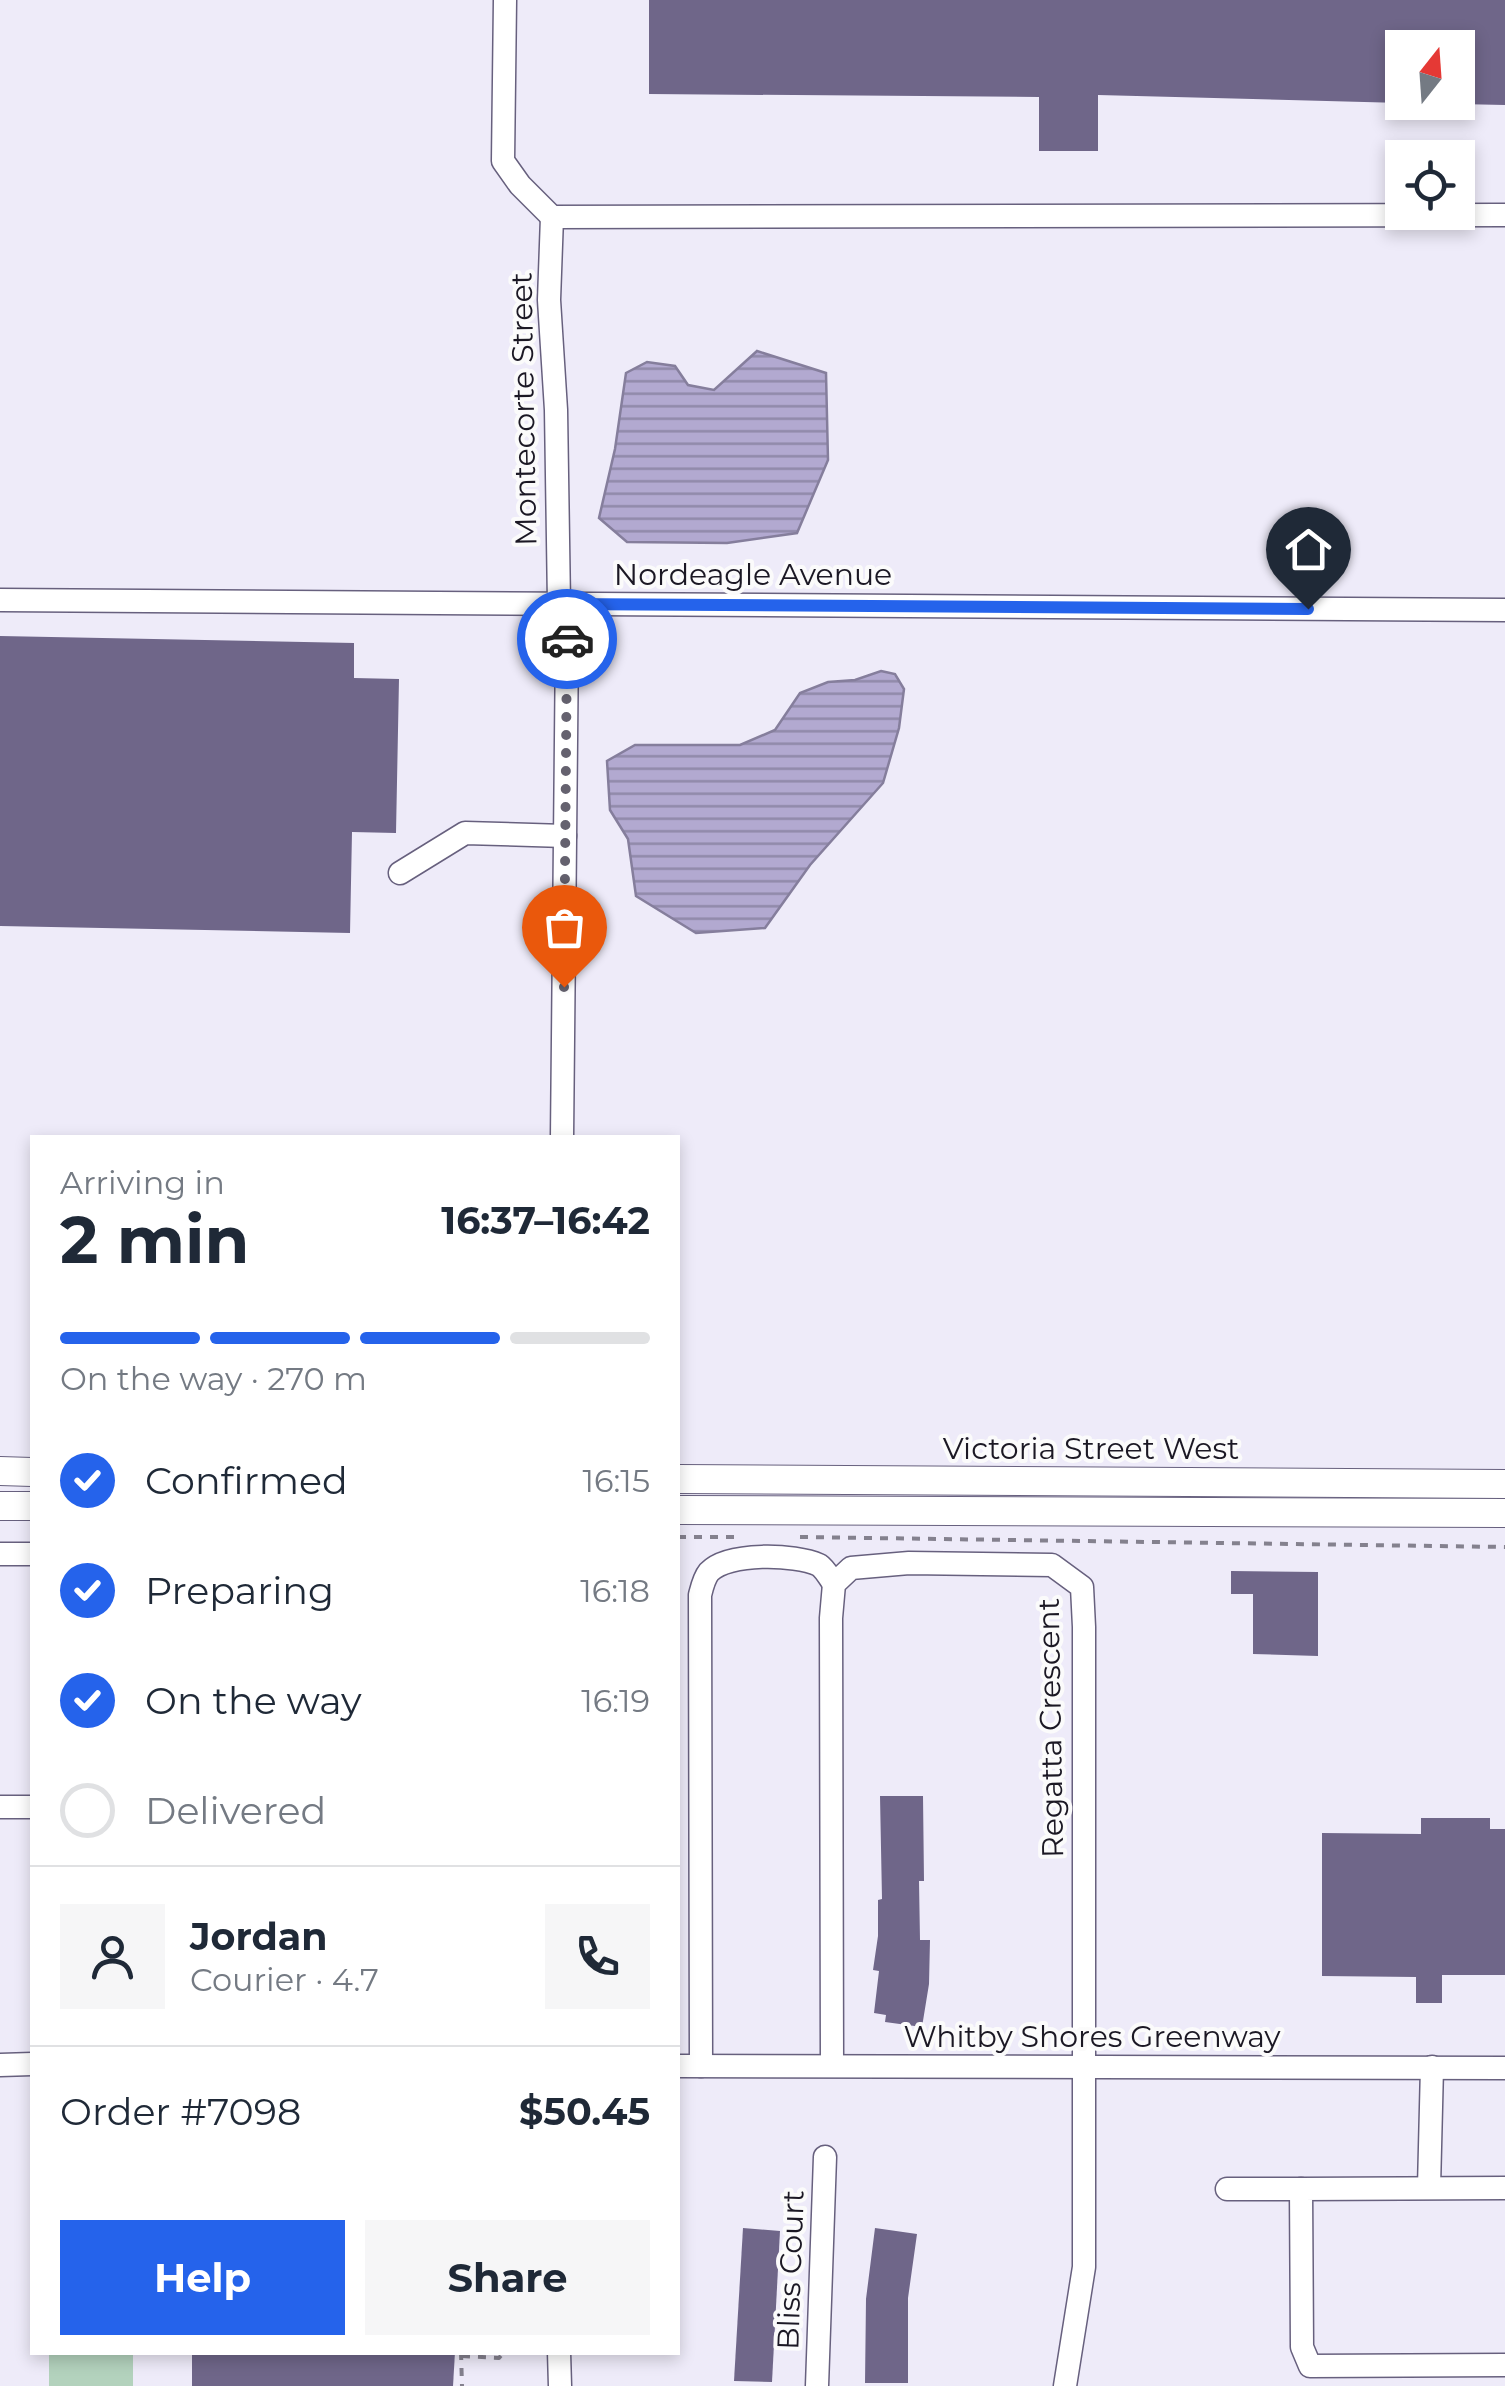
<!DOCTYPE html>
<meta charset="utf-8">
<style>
:root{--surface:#fff;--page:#f6f6f7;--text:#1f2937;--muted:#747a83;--line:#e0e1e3;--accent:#2563eb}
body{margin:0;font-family:Montserrat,sans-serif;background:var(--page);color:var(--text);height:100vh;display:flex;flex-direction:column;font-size:38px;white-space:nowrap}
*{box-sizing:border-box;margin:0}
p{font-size:32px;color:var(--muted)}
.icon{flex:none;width:55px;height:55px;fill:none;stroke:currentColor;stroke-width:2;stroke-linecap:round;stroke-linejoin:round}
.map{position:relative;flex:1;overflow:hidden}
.drawer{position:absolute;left:30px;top:1135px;width:650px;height:1220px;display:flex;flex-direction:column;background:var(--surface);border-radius:0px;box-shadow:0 5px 15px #0003}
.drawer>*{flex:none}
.needle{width:65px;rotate:17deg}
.buttons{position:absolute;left:1385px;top:30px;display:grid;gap:20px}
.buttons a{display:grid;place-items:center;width:90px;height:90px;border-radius:0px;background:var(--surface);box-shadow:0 5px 15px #0003;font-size:50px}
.pin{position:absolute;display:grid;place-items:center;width:85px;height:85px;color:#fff;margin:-102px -42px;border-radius:50% 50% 50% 0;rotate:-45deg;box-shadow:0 0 10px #0007}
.pin .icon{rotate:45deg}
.courier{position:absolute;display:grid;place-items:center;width:100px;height:100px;margin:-50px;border:8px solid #2563eb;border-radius:50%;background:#fff;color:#222;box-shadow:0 2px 12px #0007}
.summary em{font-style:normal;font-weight:700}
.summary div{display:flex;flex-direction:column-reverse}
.summary{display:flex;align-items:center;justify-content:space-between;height:170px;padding:0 30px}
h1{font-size:65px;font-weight:700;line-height:75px}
.bar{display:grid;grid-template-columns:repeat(4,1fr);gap:15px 10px;align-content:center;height:120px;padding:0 30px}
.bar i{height:12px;border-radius:8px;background:var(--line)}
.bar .selected{background:var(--accent)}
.bar p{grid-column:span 4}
.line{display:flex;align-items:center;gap:25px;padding:0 30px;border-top:2px solid var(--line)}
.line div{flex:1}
.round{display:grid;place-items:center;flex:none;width:105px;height:105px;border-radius:0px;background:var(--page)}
ol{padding:0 30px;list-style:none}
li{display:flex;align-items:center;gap:30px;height:110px}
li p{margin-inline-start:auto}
li .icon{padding:10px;border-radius:50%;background:var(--accent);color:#fff;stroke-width:4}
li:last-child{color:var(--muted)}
li i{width:55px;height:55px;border:5px solid var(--line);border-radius:50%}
.button{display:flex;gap:20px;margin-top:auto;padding:20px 30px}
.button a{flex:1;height:115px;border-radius:0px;background:var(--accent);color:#fff;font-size:40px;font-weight:700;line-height:115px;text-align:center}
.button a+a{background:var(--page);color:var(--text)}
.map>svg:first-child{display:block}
.park{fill:#b3d2bd}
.water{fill:url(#water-rules);stroke:#857e9c;stroke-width:2.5}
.building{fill:#6f6689}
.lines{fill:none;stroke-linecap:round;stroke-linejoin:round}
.minor-casing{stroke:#67607e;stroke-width:25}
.major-casing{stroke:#67607e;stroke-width:30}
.path{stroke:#84818e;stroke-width:4;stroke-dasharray:8 8;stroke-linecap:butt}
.minor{stroke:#fff;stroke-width:22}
.major{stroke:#fff;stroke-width:28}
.done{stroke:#65626f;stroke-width:10;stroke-dasharray:0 18}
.route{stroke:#2563eb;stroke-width:12}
.labels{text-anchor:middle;stroke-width:8;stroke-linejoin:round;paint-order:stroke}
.street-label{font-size:30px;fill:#1b1824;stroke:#fbfbfb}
</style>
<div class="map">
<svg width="1505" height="2386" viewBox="0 0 1505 2386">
<defs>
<pattern id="water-rules" width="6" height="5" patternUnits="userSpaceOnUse" patternTransform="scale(2.5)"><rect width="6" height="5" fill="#b2a9d0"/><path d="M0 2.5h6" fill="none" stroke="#9089a9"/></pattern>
</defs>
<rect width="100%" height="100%" fill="#eeebf9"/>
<rect class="park" x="49" y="2353" width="84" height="33"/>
<g class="water">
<polygon points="757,351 826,373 828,460 797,533 727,543 627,542 599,518 615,449 626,373 647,362 675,366 688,385 714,390"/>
<polygon points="881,671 895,674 904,689 899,728 883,783 810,865 765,928 696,933 636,896 628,839 610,810 607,761 635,745 740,745 775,730 800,693 828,682 855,680"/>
</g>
<g class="building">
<polygon points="649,0 1505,0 1505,105 1458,104 1458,48 1402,48 1402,103 1098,95 1098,151 1039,151 1039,97 649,94"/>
<polygon points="0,636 354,643 354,678 399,679 396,833 352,832 350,933 0,926"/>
<polygon points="1231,1571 1318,1572 1318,1656 1253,1654 1253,1594 1231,1594"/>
<polygon points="880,1796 923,1796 924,1881 919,1881 920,1940 930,1940 929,1984 922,2027 885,2022 886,2015 874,2013 879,1971 873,1970 878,1936 878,1900 882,1899"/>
<polygon points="1421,1818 1490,1818 1490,1829 1505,1829 1505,1975 1442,1975 1442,2003 1416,2003 1416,1977 1322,1976 1322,1833 1421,1834"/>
<polygon points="743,2228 780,2231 772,2382 734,2381"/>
<polygon points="875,2228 917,2234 908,2298 908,2383 865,2383 866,2299"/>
<polygon points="192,2352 455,2352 453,2386 192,2386"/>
</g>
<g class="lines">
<defs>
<g id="minor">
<polyline points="505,0 503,161 520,185 552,217 1505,215"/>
<polyline points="552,217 549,300 556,410 559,604 567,641 562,1138"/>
<polyline points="0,600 1505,610"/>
<polyline points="400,873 465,833 565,836"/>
<polyline points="0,1554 32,1554"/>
<polyline points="0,1807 32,1807"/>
<polyline points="0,2065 32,2064"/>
<polyline points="832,2065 831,1618 834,1584 851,1568 909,1563 1052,1565 1082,1587 1084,1627 1084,2267 1065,2386"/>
<polyline points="678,2066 1505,2068"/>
<path d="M701,2066L700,1595C702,1587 704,1578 709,1572C728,1552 795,1554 819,1565C825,1569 829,1577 834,1584"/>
<polyline points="1429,2187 1432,2067"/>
<polyline points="1505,2188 1301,2189 1302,2347 1310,2366 1505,2365"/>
<polyline points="1227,2189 1301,2189"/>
<polyline points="559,2352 560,2386"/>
<polyline points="817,2386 825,2157"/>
</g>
<g id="major">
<polyline points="0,1471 32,1472"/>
<polyline points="678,1479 1505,1484"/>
<polyline points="0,1506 32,1506"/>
<polyline points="678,1510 1505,1513"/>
</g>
</defs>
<use href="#minor" class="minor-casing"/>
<use href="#major" class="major-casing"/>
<g class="path">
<polyline points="678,1537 740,1537"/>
<polyline points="800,1537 1505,1547"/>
<polyline points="461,2352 462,2386"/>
<polyline points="462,2356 499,2358 504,2352"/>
</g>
<use href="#minor" class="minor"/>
<use href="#major" class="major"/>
</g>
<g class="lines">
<polyline class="done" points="564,987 567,639"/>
<polyline class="route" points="567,639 559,604 1308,609"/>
</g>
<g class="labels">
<g class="street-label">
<text transform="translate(524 409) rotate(-91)" y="10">Montecorte Street</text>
<text x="753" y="585">Nordeagle Avenue</text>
<text x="1091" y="1459">Victoria Street West</text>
<text transform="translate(1051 1728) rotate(-91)" y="10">Regatta Crescent</text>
<text x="1092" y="2047">Whitby Shores Greenway</text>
<text transform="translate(791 2270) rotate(-88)" y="10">Bliss Court</text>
</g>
</g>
</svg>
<div class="buttons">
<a><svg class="needle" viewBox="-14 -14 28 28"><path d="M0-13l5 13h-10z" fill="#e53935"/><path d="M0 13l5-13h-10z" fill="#747a83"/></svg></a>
<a><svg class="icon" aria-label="locate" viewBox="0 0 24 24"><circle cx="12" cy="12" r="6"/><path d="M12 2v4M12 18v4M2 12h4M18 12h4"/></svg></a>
</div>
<div class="pin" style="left:564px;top:987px;background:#ea580c"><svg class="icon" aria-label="bag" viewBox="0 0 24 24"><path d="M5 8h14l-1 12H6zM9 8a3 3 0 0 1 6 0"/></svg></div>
<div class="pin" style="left:1308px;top:609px;background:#1f2937"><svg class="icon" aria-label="home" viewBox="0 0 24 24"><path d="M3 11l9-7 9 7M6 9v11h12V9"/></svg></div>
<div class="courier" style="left:567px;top:639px"><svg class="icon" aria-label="car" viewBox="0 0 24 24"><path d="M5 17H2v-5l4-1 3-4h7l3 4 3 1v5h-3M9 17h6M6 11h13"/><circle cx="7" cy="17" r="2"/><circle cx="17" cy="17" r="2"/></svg></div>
<section class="drawer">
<div class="summary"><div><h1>2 min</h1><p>Arriving in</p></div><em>16:37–16:42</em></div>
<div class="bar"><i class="selected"></i><i class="selected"></i><i class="selected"></i><i></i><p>On the way · 270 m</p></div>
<ol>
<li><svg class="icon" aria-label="check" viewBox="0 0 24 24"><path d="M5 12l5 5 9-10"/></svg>Confirmed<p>16:15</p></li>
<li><svg class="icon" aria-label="check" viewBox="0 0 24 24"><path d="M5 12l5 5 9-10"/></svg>Preparing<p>16:18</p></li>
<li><svg class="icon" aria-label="check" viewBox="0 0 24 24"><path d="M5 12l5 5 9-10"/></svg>On the way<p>16:19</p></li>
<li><i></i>Delivered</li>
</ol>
<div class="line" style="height:180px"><a class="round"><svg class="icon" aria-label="person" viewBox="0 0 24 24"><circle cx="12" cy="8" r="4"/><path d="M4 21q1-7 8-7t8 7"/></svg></a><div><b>Jordan</b><p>Courier · 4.7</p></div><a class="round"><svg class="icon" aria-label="phone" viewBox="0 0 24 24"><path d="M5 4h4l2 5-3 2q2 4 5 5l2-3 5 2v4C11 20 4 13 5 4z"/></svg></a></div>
<div class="line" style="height:130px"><div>Order #7098</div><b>$50.45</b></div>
<div class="button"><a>Help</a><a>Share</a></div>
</section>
</div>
